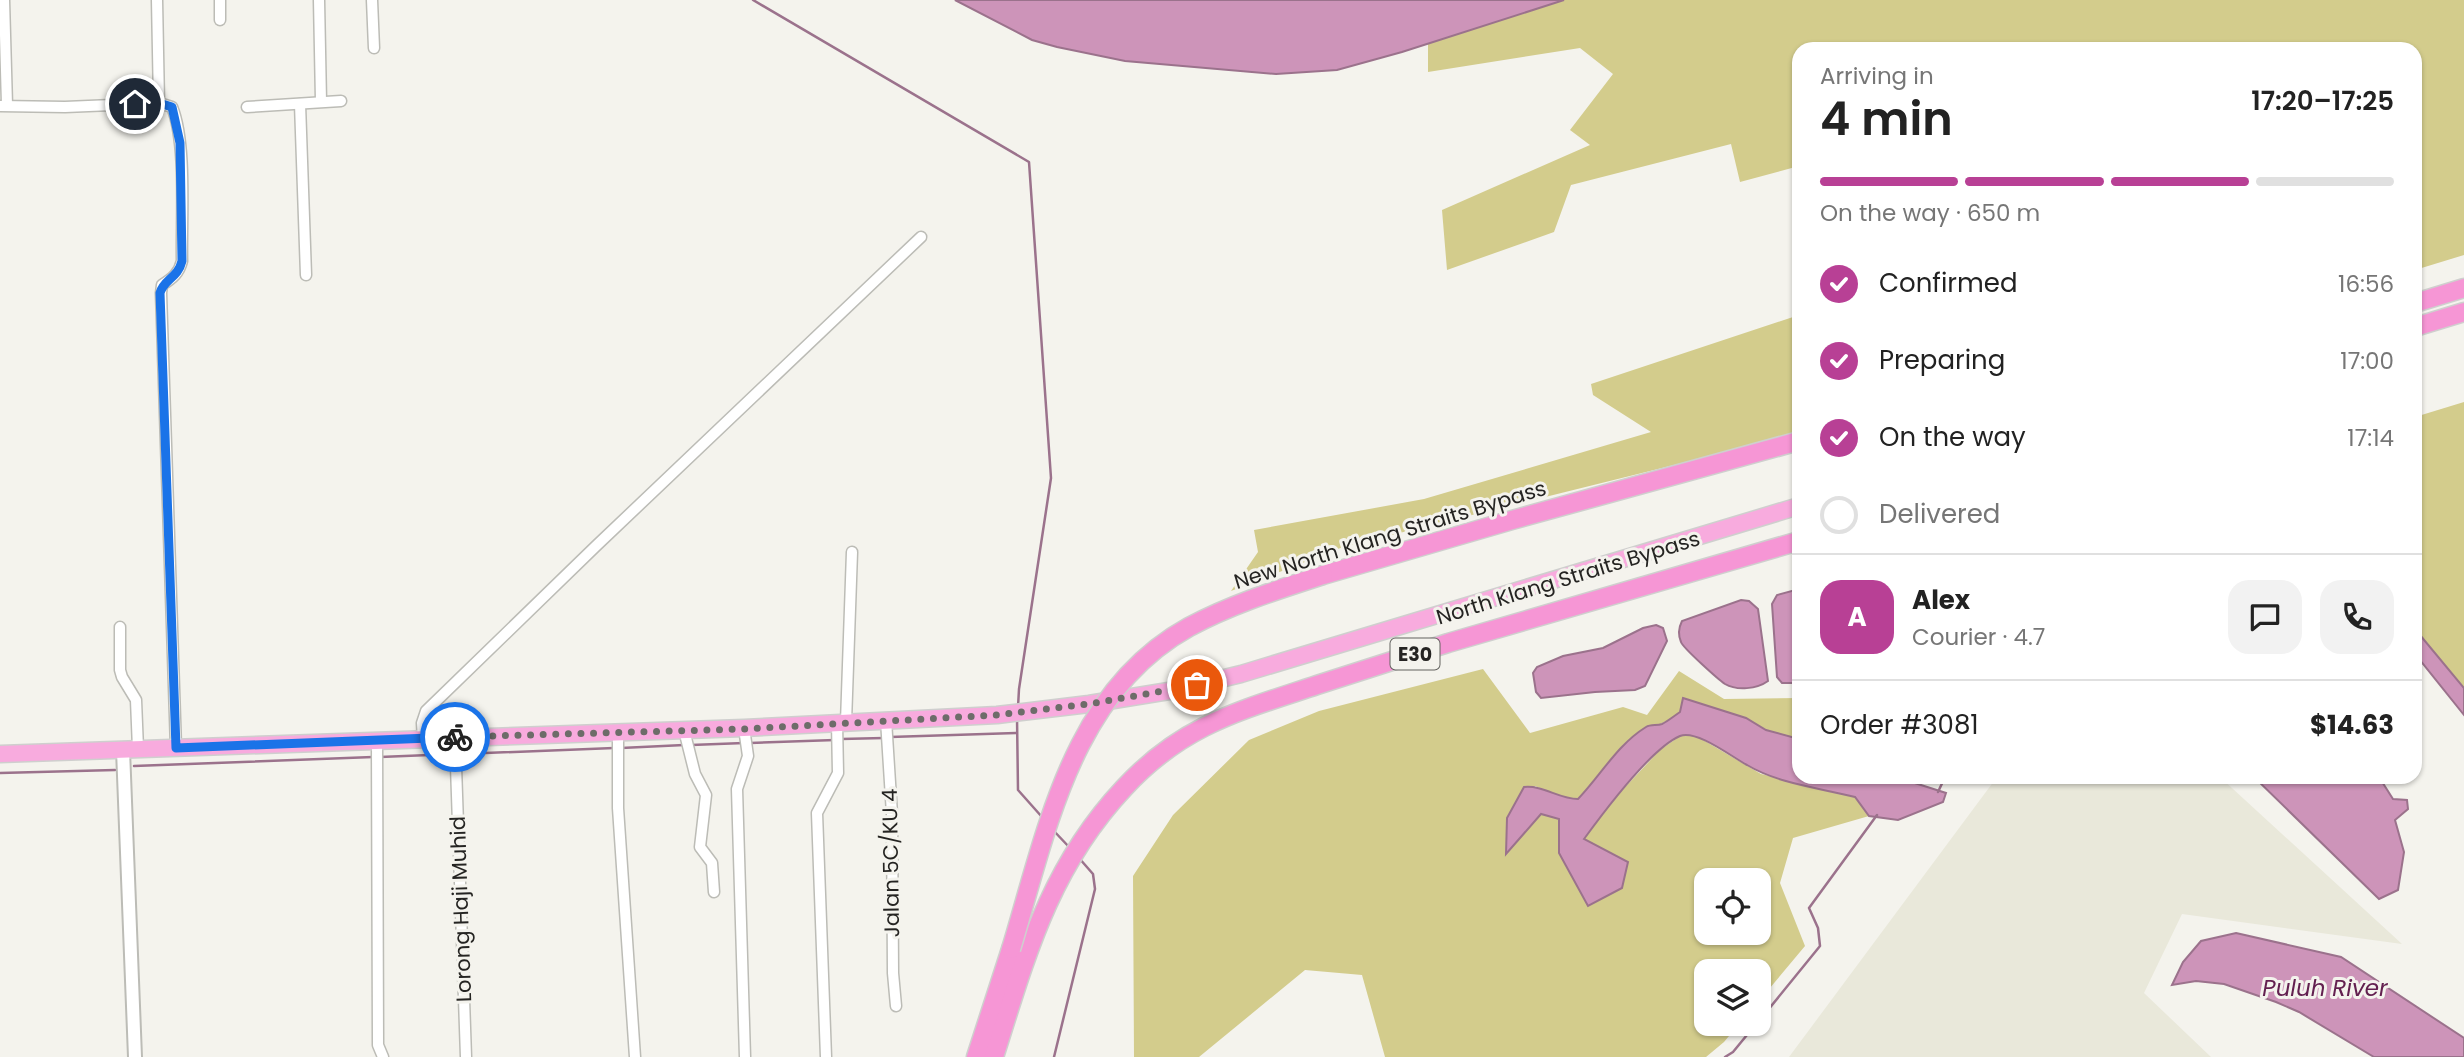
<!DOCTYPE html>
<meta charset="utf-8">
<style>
:root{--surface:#fff;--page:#f2f2f2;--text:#222;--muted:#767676;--line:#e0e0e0;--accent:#b84095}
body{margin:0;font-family:Poppins,sans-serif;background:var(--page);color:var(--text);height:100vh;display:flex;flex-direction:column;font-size:26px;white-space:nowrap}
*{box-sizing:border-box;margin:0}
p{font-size:23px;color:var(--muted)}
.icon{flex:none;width:38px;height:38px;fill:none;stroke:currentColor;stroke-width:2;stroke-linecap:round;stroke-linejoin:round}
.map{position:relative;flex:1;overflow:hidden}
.side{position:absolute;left:1792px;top:42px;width:630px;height:742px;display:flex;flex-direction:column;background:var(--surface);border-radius:21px;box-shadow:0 2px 5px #0004}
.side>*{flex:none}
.buttons{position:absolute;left:1694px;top:868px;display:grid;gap:14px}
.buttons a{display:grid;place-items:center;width:77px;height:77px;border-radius:14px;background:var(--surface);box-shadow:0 2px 5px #0004;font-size:35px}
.pin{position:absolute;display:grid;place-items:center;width:60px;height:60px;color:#fff;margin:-30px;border:4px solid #fff;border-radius:50%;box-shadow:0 2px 7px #0007}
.courier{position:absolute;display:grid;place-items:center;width:70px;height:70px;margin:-35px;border:5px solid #1a73e8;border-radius:50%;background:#fff;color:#222;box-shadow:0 2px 9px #0007}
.head em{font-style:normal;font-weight:600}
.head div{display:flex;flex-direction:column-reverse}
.head{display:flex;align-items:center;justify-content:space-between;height:119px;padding:0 28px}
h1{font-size:46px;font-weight:600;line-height:52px}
.bar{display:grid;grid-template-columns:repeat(4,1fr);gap:10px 7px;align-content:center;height:84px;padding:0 28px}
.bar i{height:9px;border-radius:5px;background:var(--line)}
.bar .active{background:var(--accent)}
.bar p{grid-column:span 4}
.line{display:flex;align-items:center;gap:18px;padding:0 28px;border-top:2px solid var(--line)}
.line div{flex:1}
.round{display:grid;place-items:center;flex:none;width:74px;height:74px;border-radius:21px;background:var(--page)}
ol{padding:0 28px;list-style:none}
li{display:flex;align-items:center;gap:21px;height:77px}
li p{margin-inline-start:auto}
li .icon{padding:7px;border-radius:50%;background:var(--accent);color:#fff;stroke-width:4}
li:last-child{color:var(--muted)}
li i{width:38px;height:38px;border:4px solid var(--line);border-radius:50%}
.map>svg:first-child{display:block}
.built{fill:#e9e8da}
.green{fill:#d3cc8c;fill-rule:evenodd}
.water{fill:#cd94b9;stroke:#9b728c;stroke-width:2}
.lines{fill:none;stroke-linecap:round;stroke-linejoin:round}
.stream{stroke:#9b728c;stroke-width:2.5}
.minor-casing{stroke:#bcbcb6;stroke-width:13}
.tertiary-casing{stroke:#bcbcb6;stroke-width:16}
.trunk-casing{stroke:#cfcfce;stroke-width:19}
.motorway-casing{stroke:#cfcfce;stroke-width:21}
.minor{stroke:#fff;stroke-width:10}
.tertiary{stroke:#fff;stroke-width:12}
.trunk{stroke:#f8abde;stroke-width:16}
.motorway{stroke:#f696d5;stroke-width:18}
.motorway-bridge-casing{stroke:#cfcfce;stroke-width:21;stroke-linecap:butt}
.motorway-bridge{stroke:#f696d5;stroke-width:18}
.done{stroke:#6d6c69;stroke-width:7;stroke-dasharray:0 12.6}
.route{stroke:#1a73e8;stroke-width:9}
.labels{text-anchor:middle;stroke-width:6;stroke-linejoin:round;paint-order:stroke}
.shield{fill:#f4f3ed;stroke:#63625f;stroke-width:2}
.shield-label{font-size:19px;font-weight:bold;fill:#252422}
.street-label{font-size:21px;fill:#252422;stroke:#f4f3ed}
.water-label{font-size:23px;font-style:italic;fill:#632050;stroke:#f4f3ed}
</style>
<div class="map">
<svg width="2464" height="1057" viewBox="0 0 2464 1057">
<rect width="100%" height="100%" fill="#f4f3ed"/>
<polygon class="built" points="1997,777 2220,777 2402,944 2182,914 2144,993 2211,1057 1789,1057"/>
<g class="green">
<polygon points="1564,0 2464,0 2464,255 2415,270 2415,49 1799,49 1799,166 1740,182 1731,144 1571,185 1554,232 1447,270 1442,210 1590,145 1570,130 1613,74 1580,48 1428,72 1428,44"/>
<polygon points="1799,315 1799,434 1343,547 1231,591 1258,552 1254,530 1424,499 1651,432 1593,395 1591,384"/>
<polygon points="2464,402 2464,688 2415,629 2415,417"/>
<path d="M1483,669L1530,733L1623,707L1647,715L1679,671L1724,699L1799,698V739L1766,730L1746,718L1683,699L1681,712C1674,716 1668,721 1662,723C1657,726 1651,725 1646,727C1617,744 1601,775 1578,799H1567L1535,786L1507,853L1541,814L1559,819V853L1584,839L1612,801L1660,750L1680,736L1693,734L1761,774L1856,797L1869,816L1793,838L1780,883L1805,946L1759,1001V971H1706V1024H1739L1724,1042L1706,1057H1385L1362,975L1305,970L1199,1057H1134L1133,876L1173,815L1249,740L1319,711ZM1706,880H1759V933H1706Z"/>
</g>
<g class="water">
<polygon points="955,0 1564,0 1402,52 1337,70 1276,74 1125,61 1057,47 1032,40"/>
<polygon points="1799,589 1799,683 1782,683 1777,677 1772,604 1777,595"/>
<path d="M1741,600L1749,601L1758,609L1768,681C1757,689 1737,691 1725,684C1719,680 1683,648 1681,642C1678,635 1679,627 1682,621Z"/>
<polygon points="1656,625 1663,628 1667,641 1645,686 1635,690 1595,692 1541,698 1536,692 1533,673 1537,667 1563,656 1603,648 1643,628"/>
<polygon points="2415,629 2464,688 2464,715 2415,654"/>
<path d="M1683,698L1746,718L1766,730L1799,739V777H1896L1946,793L1943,802L1898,820L1869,816L1855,797C1820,788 1779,784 1747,765C1732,757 1696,729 1680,736C1652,748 1603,813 1584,839L1628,862L1622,888L1588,906L1559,853V819L1541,814L1506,854L1507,818L1524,787C1543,785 1559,799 1578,799C1601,775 1617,745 1646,727C1651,724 1657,726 1662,724C1668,721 1674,716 1680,712Z"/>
<polygon points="2254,777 2379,777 2393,799 2407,800 2408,809 2395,820 2404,852 2398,890 2379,899"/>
<polygon points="2236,933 2341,957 2464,1038 2464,1057 2374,1057 2299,1012 2276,1002 2224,984 2196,981 2172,985 2183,962 2201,941"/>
</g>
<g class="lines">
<g class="stream">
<polyline points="753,0 1029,162 1051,478 1019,689 1018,707"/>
<polyline points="1017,717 1018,790 1042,817"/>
<polyline points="890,737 1016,733"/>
<polyline points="841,739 884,738"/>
<polyline points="750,743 835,740"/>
<polyline points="691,745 744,743"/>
<polyline points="621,748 684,745"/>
<polyline points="460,754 614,748"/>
<polyline points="380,757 454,754"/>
<polyline points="134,766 373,757"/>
<polyline points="0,773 115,770"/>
<polyline points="1938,792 1945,777"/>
<polyline points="1053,830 1070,848"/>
<polyline points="1759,1021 1820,946 1818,928 1809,908 1877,815"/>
<polyline points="1054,1057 1095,889 1093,874 1079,858"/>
<polyline points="1725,1057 1733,1052 1756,1024"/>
</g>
<defs>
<g id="minor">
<polyline points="4,0 7,105"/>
<polyline points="157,0 159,103"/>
<polyline points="220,0 220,20"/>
<polyline points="319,0 321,101"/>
<polyline points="372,0 374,48"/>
<polyline points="300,104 306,275"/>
<path d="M0,106L65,107L159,103L172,107C187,144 181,220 182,261C179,273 173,278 162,285L161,293L176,748"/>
<polyline points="247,107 341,101"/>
<polyline points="120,627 120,670 122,677 136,700 138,749"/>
<polyline points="886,720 892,814 893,973 896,1006"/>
<polyline points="846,722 852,552"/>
<polyline points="744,728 748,756 737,789 745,1057"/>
<polyline points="684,730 695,774 706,795 700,847 712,863 714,892"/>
<polyline points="618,732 618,808 635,1057"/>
<polyline points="455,737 466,1057"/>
<polyline points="423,740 422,723 426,711 596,546 921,237"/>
<polyline points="377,741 378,1045 383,1057"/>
<polyline points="826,1057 817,813 838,773 837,723"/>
</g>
<polyline id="tertiary" points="123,750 135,1057"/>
<polyline id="trunk" points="0,754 744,728 997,715 1089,704 1175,690 1241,674 1799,506"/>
<g id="motorway">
<polyline points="2415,303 2464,288"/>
<polyline points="2415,327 2464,312"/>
<polyline points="1323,575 1512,520 1799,441"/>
<polyline points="976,1057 1011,949"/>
<path d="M994,1057C1026,956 1049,868 1124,788C1182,725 1239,711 1317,685C1361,671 1404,657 1448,643C1565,608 1682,574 1799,541"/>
</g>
</defs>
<use href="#minor" class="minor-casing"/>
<use href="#tertiary" class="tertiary-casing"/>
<use href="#trunk" class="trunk-casing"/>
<use href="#motorway" class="motorway-casing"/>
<use href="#minor" class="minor"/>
<use href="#tertiary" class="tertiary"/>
<use href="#trunk" class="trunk"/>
<use href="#motorway" class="motorway"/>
<defs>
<path id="motorway-bridge" d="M1011,949C1047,831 1071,692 1189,627C1232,604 1277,590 1323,575"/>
</defs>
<use href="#motorway-bridge" class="motorway-bridge-casing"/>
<use href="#motorway-bridge" class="motorway-bridge"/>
</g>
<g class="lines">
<polyline class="done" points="455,737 744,729 996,715 1089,704 1197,685"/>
<path class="route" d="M135,104L159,103L172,107L180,143L182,261C178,278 164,279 160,293L176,748L455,737"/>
</g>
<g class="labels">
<rect class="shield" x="1390.5" y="638.5" width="49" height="31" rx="5"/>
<g class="shield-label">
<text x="1415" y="661">E30</text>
</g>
<g class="street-label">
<text transform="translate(1390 535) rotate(-17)" y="7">New North Klang Straits Bypass</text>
<text transform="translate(1568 578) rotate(-17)" y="7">North Klang Straits Bypass</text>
<text transform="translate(891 863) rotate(-91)" y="7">Jalan 5C/KU 4</text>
<text transform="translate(461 909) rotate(-92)" y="7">Lorong Haji Muhid</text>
</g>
<g class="water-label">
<text x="2325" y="996">Puluh River</text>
</g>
</g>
</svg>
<div class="buttons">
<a><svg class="icon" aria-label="locate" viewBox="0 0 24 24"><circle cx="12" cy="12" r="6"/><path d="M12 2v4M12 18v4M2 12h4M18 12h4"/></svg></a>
<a><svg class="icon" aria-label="layers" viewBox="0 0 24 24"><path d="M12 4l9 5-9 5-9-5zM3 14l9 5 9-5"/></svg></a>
</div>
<div class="pin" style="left:1197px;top:685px;background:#ea580c"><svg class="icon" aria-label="bag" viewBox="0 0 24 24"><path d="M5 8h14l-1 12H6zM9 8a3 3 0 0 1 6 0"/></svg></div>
<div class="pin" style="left:135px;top:104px;background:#1f2937"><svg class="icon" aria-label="home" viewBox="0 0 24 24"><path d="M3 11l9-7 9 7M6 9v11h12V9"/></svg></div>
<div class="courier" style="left:455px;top:737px"><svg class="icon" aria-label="bike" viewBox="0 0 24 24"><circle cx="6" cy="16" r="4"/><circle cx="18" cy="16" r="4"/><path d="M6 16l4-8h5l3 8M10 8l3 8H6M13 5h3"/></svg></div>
<section class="side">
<div class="head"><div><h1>4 min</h1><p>Arriving in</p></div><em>17:20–17:25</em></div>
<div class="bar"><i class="active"></i><i class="active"></i><i class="active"></i><i></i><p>On the way · 650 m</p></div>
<ol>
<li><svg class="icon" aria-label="check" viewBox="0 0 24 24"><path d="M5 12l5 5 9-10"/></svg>Confirmed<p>16:56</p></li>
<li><svg class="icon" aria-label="check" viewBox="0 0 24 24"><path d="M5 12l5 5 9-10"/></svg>Preparing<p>17:00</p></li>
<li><svg class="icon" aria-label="check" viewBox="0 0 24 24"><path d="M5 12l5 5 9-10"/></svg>On the way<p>17:14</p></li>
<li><i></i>Delivered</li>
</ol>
<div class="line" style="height:126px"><b class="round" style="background:var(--accent);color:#fff">A</b><div><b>Alex</b><p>Courier · 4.7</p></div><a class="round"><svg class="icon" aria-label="chat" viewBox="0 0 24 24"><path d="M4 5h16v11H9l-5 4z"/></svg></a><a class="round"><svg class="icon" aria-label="phone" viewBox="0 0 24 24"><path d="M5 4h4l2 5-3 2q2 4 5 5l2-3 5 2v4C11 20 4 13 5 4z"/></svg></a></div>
<div class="line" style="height:91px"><div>Order #3081</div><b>$14.63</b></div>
</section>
</div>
